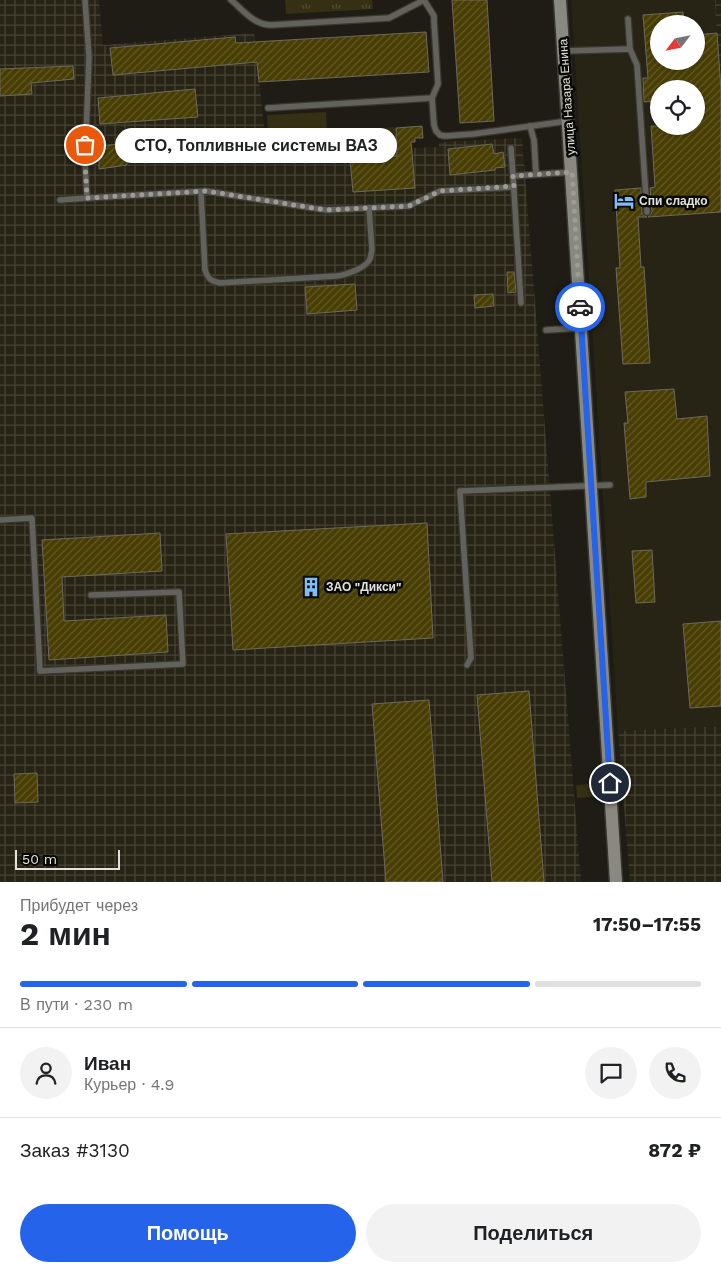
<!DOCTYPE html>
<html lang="ru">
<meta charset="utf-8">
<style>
:root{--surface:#fff;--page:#f2f2f2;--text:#202124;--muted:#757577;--line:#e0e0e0;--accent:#2563eb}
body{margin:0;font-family:"Work Sans",sans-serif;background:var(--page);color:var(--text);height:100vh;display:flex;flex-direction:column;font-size:19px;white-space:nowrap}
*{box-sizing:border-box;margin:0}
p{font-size:16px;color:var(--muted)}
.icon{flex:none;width:28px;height:28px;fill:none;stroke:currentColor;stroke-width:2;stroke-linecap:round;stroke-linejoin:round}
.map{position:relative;height:882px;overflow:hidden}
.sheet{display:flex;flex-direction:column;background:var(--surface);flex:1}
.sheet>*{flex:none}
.needle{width:32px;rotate:238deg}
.fabs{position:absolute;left:650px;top:15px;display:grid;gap:10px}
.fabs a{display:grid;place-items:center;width:55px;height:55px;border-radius:50%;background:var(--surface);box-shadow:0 1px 4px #0004;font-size:25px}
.scale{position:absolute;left:15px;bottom:12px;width:105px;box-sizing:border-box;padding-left:5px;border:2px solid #e2e1db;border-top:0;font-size:14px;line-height:18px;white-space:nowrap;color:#e2e1db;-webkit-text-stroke:4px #070704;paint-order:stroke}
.pin{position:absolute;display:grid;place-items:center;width:42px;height:42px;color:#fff;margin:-21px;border:2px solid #fff;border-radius:50%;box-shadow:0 1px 5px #0007}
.courier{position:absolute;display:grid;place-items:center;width:50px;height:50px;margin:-25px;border:4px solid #2563eb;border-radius:50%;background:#fff;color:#222;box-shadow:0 1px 6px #0007}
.bubble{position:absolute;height:35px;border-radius:18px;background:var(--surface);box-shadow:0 1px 4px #0004;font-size:16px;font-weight:700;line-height:35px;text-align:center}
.head em{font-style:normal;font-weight:700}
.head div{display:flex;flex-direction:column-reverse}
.head{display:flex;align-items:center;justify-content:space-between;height:85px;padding:0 20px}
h1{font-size:32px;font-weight:700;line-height:38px}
.bar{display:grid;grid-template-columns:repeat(4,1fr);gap:8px 5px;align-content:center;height:60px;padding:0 20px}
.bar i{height:6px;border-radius:4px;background:var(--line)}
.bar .on{background:var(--accent)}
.bar p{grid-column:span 4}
.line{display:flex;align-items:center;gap:12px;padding:0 20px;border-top:1px solid var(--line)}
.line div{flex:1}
.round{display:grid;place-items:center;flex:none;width:52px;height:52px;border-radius:26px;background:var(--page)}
.action{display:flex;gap:10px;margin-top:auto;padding:10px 20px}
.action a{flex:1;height:58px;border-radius:30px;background:var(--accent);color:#fff;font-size:20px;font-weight:700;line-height:58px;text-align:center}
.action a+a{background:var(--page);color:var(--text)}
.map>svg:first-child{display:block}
.built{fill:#272415;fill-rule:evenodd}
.industrial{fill:url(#industrial-grid)}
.grass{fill:#352f13}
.park{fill:url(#park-tufts)}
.building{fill:url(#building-hatch);stroke:#6b695f}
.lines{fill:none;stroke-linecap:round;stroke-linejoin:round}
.lane-casing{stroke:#393830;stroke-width:8}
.secondary-casing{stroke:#393830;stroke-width:15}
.lane{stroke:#62615c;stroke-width:5.5}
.secondary{stroke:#8a8981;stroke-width:12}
.done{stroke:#9d9c95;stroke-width:5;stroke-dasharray:0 9}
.route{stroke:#2563eb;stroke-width:6}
.labels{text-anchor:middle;stroke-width:5;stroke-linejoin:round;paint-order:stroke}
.street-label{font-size:12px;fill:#e2e1db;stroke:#070704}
.poi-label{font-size:12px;font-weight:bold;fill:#e2e1db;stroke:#070704;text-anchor:start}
</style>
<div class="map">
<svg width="721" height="882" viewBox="0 0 721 882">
<defs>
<pattern id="industrial-grid" width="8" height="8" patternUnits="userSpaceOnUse" patternTransform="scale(1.25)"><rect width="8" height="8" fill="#272415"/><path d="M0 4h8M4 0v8" fill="none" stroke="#464436"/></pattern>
<pattern id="park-tufts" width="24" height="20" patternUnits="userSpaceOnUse" patternTransform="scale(1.25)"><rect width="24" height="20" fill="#352f13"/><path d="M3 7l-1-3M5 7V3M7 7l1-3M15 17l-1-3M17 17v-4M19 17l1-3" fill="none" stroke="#524d35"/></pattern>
<pattern id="building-hatch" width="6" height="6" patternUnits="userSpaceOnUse" patternTransform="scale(1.25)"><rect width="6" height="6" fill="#483e03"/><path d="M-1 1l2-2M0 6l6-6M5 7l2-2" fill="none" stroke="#625a27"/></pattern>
</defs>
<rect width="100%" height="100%" fill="#1e1c14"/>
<path class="built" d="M571,0H717L721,75V726L618,731ZM659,24H696V61H659ZM659,89H696V126H659Z"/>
<g class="industrial">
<polygon points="0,0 99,0 103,45 254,33 267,154 439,147 439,142 522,138 581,882 0,882"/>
<polygon points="715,0 721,0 721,111"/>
<polygon points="721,726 721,882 630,882 618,731"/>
</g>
<g class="grass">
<polygon points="326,112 328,148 269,151 267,115"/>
<polygon points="395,127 397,147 352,150 351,130"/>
<polygon points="603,783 604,796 577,798 576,785"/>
</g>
<polygon class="park" points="285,0 372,0 373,9 286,14"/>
<g class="building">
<polygon points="452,0 487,0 494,121 460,123"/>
<polygon points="683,12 684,24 659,24 659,61 696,61 696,35 717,33 721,90 721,212 648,217 651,214 652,212 650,188 655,187 651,126 696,126 696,89 659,89 659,101 644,102 643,78 648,78 643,15"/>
<polygon points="426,32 429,72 259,82 257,62 113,75 110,48 235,37 236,43"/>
<polygon points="73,66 74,79 31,83 32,94 0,96 0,69"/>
<polygon points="195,89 198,117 100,124 98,98"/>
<polygon points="422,126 423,138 415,138 415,142 411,142 415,188 353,192 350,160 397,156 396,128"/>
<polygon points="260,130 260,143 127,157 127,165 99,169 99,146"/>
<polygon points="492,144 494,154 503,152 505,167 495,168 495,170 450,175 448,149"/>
<polygon points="641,188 642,213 643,215 647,217 638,217 641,267 644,267 650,363 623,364 616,268 620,268 615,190"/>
<polygon points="507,272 514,272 516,292 508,293"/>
<polygon points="355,284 357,310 307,314 305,287"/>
<polygon points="493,294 494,306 475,308 474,295"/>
<polygon points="674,389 677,419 707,416 710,476 646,482 646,497 630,499 624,423 628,423 625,392"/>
<polygon points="427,523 433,638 233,650 226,534"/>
<polygon points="160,533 162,571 62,577 64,621 166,615 168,652 49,660 42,540"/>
<polygon points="652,550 655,602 636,603 632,551"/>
<polygon points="721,621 721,706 690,708 683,624"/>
<polygon points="529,691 544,882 492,882 477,695"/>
<polygon points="429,700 443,882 386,882 372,704"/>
<polygon points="37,773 38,802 15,803 14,774"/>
</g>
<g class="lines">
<defs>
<g id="lane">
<polyline points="85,0 89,57 85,162 87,198 206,191 326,210 409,206 440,191 514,187"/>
<path d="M231,0C243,10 254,25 271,25L389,18L424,0"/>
<polyline points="424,0 434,16 434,21 438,84 432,98 434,125 436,131 440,135 445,136 473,134 568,121"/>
<polyline points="628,19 630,49"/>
<polyline points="564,51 630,49 637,65 647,212"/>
<polyline points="268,108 432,98"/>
<polyline points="530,126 534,140 536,174"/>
<polyline points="511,148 513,176"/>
<path d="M201,192L205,270C208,279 211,281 220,283L336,276C346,275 366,268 370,259C371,256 371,253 372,250L369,208"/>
<polyline points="60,200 87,198"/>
<polyline points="521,303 513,176 572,172"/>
<polyline points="546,330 581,328"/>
<polyline points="0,520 32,518 40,671 183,664 179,592 91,595"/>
<polyline points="467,665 471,658 460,491 610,485"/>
</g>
<polyline id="secondary" points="560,0 616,882"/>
</defs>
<use href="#lane" class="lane-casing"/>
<use href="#secondary" class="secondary-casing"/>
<use href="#lane" class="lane"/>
<use href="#secondary" class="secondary"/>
</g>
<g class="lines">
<polyline class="done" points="85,145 85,162 87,198 206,191 326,210 409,206 440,191 514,186 513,176 572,172 580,307"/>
<polyline class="route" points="580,307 610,783"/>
</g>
<defs>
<symbol id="hotel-bare" viewBox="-9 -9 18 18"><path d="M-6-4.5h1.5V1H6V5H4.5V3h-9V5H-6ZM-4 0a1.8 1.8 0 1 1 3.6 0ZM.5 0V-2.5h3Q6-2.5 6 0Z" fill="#7fbdf9" stroke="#070704" stroke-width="2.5" paint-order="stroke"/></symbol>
<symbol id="building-bare" viewBox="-9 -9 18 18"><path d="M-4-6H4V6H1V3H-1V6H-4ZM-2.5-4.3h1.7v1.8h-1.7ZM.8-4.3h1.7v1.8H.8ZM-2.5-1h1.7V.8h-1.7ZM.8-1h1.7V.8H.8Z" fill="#7fbdf9" stroke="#070704" stroke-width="2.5" paint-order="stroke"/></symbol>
</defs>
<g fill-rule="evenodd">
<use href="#hotel-bare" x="610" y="187" width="28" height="28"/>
<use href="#building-bare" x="297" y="573" width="28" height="28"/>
</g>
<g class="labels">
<g class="street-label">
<text transform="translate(567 97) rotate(-94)" y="4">улица Назара Енина</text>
</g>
<g class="poi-label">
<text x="639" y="205">Спи сладко</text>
<text x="326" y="591">ЗАО "Дикси"</text>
</g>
</g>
</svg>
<div class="fabs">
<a><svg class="needle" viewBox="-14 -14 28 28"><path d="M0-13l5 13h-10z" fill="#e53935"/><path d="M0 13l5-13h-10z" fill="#757577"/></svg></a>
<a><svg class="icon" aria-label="locate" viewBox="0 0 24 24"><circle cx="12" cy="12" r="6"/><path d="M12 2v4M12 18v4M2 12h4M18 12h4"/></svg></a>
</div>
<div class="scale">50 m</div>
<div class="pin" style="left:85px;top:145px;background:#ea580c"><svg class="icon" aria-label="bag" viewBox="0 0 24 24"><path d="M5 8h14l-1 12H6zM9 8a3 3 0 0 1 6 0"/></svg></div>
<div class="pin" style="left:610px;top:783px;background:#1f2937"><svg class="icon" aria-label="home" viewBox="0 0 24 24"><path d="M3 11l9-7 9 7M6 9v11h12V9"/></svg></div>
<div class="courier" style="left:580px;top:307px"><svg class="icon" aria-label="car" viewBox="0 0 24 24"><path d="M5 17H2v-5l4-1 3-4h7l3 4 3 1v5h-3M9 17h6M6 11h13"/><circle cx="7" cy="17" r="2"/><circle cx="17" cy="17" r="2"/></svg></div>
<div class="bubble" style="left:115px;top:128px;width:282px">СТО, Топливные системы ВАЗ</div>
</div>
<section class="sheet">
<div class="head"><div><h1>2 мин</h1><p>Прибудет через</p></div><em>17:50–17:55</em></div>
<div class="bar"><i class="on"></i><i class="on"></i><i class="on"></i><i></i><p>В пути · 230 m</p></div>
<div class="line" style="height:90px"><a class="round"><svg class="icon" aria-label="person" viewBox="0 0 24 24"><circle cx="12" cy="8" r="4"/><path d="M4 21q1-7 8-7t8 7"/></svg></a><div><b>Иван</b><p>Курьер · 4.9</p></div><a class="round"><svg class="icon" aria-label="chat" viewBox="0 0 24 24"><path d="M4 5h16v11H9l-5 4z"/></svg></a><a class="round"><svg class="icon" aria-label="phone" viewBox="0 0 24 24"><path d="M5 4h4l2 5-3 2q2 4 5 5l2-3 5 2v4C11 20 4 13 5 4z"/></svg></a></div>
<div class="line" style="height:65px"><div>Заказ #3130</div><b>872 ₽</b></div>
<div class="action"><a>Помощь</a><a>Поделиться</a></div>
</section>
